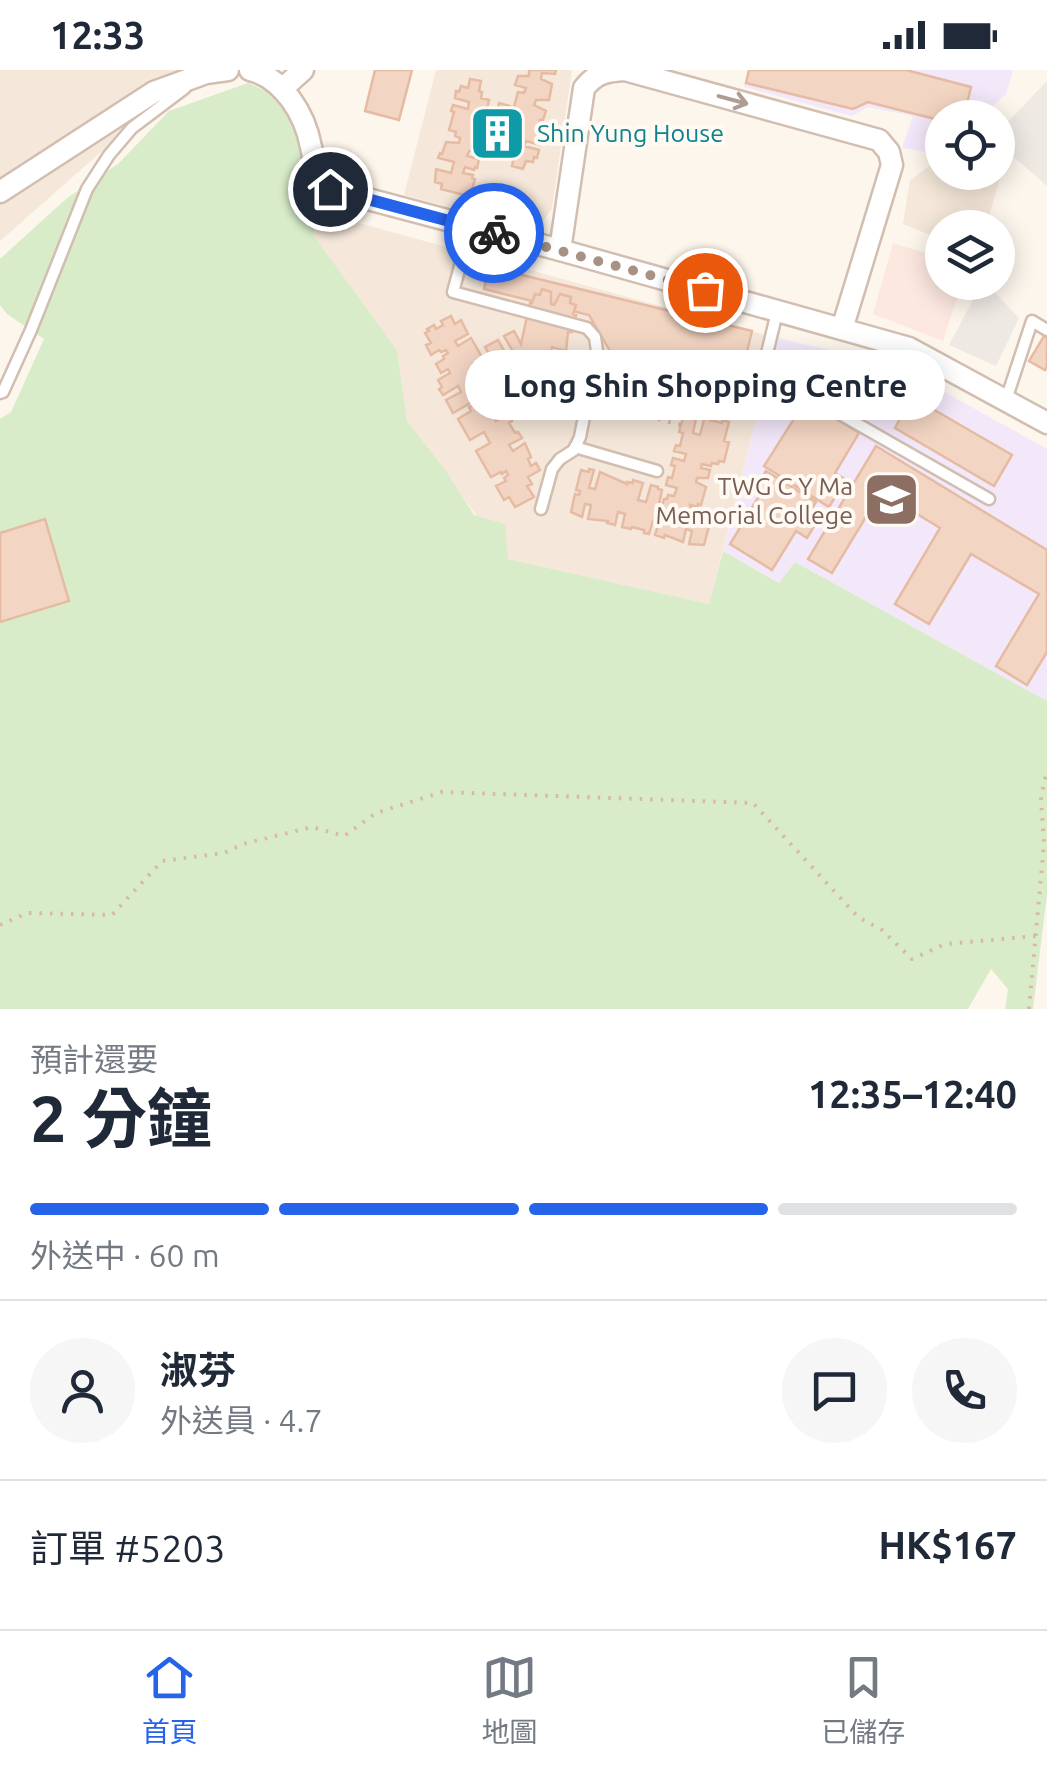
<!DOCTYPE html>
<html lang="zh-TW">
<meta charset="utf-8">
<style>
:root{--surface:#fff;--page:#f6f6f7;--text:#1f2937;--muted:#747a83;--line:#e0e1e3;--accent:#2563eb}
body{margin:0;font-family:Ubuntu,"Noto Sans TC",sans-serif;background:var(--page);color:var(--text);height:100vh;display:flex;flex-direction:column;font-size:38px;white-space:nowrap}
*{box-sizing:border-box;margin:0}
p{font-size:32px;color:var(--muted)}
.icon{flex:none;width:55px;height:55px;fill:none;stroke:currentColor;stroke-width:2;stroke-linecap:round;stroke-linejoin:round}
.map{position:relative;height:939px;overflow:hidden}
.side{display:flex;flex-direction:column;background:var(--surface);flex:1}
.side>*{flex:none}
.controls{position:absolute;left:925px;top:30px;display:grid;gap:20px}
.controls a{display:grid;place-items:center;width:90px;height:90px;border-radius:50%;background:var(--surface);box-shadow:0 5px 25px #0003;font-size:50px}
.pin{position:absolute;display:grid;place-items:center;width:85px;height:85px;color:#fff;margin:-42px;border:5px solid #fff;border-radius:50%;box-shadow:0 2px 10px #0007}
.courier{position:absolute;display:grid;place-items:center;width:100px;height:100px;margin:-50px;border:8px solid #2563eb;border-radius:50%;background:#fff;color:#222;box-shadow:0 2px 12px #0007}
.bubble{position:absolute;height:70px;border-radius:35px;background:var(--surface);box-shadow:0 5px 25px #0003;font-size:32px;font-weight:700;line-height:70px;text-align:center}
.overview em{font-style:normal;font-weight:700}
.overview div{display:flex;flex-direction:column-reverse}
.overview{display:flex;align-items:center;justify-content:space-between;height:170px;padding:0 30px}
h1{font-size:65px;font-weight:700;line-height:75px}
.bar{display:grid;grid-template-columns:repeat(4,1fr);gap:15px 10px;align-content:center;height:120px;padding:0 30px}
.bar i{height:12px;border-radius:8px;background:var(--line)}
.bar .current{background:var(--accent)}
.bar p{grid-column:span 4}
.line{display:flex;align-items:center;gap:25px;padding:0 30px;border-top:2px solid var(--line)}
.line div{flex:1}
.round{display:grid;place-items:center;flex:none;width:105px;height:105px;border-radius:52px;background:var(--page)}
.status{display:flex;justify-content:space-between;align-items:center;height:70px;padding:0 50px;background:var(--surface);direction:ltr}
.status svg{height:28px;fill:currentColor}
.tabs{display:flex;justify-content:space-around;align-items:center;height:140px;border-top:2px solid var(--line);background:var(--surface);font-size:28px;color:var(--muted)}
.tabs a{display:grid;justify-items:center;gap:5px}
.tabs .current{color:var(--accent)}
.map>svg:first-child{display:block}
.residential{fill:#f5e8da}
.commercial{fill:#fde8e0}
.industrial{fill:#efe9e4}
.education{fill:#f3e8fa}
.green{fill:#d8ecc9}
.building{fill:#f3d5c3;stroke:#e6bba3;stroke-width:2.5}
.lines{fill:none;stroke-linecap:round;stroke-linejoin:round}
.service-casing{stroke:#d1beb0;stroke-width:15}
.minor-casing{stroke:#d1beb0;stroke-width:25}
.path{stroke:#d9b8a5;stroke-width:4;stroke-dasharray:2.5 8;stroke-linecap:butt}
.service{stroke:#fff;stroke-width:10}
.minor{stroke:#fff;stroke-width:20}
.path-bridge{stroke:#d9b8a5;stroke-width:4;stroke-dasharray:2.5 8;stroke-linecap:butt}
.oneway{stroke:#af9d94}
.done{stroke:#a89285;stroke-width:10;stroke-dasharray:0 18}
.route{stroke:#2563eb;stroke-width:12}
.labels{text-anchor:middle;stroke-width:8;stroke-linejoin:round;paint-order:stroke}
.culture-label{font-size:25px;fill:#0d838f;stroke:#fffaf3;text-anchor:start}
.education-label{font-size:25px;fill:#785e54;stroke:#fffaf3;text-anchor:end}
</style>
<div class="status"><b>12:33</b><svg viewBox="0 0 49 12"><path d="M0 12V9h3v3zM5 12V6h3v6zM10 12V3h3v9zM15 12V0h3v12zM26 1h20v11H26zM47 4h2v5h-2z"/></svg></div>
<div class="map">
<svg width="1047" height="939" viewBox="0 0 1047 939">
<rect width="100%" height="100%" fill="#fdf6ec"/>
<g class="residential">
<polygon points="0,0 194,0 0,171"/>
<polygon points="436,0 572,0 552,139 536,160 404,125"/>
<polygon points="942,87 942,102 998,102 998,99 1001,105 986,157 942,158 942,170 903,154 910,110"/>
<polygon points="319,142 777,268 709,534 508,489 407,351 397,280 312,165"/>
</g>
<polygon class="commercial" points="893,173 942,188 942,212 962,213 943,271 873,244"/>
<g class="industrial">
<polygon points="1047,11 1047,116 998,73 998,62"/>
<polygon points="982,213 986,213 1019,248 996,296 949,275"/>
</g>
<g class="education">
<polygon points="748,0 1013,0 1006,24 980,47 942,48 942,81 939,84 902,78 913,46 868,37 852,46 744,17"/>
<polygon points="777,268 896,295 1047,379 1047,631 795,492 780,513 723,481"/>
</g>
<polygon class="green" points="248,13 275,25 297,59 305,101 319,142 313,165 397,280 407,351 446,401 474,445 505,454 508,489 709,534 723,481 779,513 795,492 1047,631 1047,824 1033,939 1005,939 1008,919 991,899 968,939 0,939 0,552 69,530 45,450 0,463 0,349 11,342 44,269 7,244 0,235 0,189 67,128 118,94 169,41"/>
<g class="building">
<polygon points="375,0 412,0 399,50 365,41"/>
<polygon points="529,0 556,0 555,4 542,3 541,9 552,14 549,30 536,30 534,35 546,41 543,50 540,50 538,57 542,58 540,65 543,66 541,75 526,71 524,76 539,80 537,88 534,87 533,92 526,91 523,99 512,96 514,86 510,85 511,82 503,80 505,72 502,71 503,67 500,66 499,70 495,69 493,77 474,72 472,81 469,81 467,86 479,89 477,98 475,97 474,100 465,97 463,103 473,105 472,108 475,109 471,123 468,123 468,126 441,119 442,114 435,112 436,99 451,103 454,92 438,88 440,83 442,84 446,72 459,73 460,68 455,66 456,62 449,60 454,42 451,41 453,35 468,39 469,32 455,28 456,21 459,22 461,16 468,18 470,9 481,11 479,21 482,22 481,28 489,30 487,39 491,40 489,45 493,46 494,41 497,42 499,33 510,36 510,39 513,40 518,22 524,23 526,18 515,15 518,6 529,6"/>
<polygon points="749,0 906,0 971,17 965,42 951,39 949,48 942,48 941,79 929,76 935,49 868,32 853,39 746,13"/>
<polygon points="489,197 752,261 732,343 678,330 683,309 617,293 589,245 484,219"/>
<polygon points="542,219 551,222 551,234 554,235 560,224 571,227 570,233 576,235 573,244 576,245 572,262 568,262 566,281 552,277 551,284 565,287 561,300 558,300 557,305 554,305 552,312 541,309 543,302 541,301 541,299 530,296 533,301 524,306 516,292 509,296 517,310 504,317 501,312 490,316 486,307 482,309 486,316 478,320 480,324 473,328 479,337 495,328 499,334 502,332 506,339 493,346 496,351 509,344 512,351 509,353 515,363 518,362 522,368 509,375 513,381 525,373 531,387 528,389 531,396 536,393 540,400 528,407 532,414 527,416 534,427 515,437 509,427 504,430 496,416 506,411 504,408 508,405 506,401 502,404 501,402 491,407 476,381 490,373 484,362 470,370 458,349 471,341 469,337 473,335 472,332 453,343 446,330 461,322 458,316 443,325 439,319 442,317 438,310 450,303 448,299 441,303 436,294 444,289 443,286 448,283 446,280 441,282 439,280 431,285 426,275 431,273 425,263 429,261 427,259 434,255 436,259 443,255 441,251 451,246 455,254 461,250 468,264 455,271 458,276 471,268 483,289 473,294 479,304 495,295 485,277 498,270 506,284 512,280 504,266 514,261 521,274 530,233 532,233 535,224 540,225"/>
<polygon points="1044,266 1047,268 1047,297 1045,300 1029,291"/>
<polygon points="912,327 1012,385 994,416 895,358"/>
<polygon points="806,330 859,363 835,403 846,410 829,437 764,396"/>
<polygon points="688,342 697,344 693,363 700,365 705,346 711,347 710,350 722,353 722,350 729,352 724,371 729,372 724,392 719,391 718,394 712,393 711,396 702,394 701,398 710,400 708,408 697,408 696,412 706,417 701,435 698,434 698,437 690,435 691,440 709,445 706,455 709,456 704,475 689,474 692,461 686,459 683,472 665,465 664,468 655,465 659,452 653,451 649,464 644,463 644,460 632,457 631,459 622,457 625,444 618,442 615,455 607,453 608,451 588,449 591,435 585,434 582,447 571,442 575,424 579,425 580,421 576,420 581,400 589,402 589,399 594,400 589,418 595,419 600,402 627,414 627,412 633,413 633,410 643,413 638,430 646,432 651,415 658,417 658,419 662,420 658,439 661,440 664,429 667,429 668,425 674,426 677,418 666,415 668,407 672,408 675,396 671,395 673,388 684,391 686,384 674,381 676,375 680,376 683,363 679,362 684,344 688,345"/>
<polygon points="876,376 1047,480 1047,582 1027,615 996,596 1039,524 971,484 929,554 895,534 940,458 881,422 832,503 808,489"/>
<polygon points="766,401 816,432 806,448 816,453 807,468 796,461 772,500 730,474 759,426 753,422"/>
<polygon points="45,449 69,531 0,552 0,463"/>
</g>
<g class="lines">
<defs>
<g id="service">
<polyline points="471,156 453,222 587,258 595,267 597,281 580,367 574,380 560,389 552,399 541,439"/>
<polyline points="777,242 763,300 989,429"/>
<polyline points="737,320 756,324 763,300"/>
<polyline points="0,323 3,322 31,260 87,119 109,85 132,58 185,18"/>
<polyline points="1006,330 1032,251 1047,260"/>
<polyline points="575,377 657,401"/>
</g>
<g id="minor">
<path d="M250,0C283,8 305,44 311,77C316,97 312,105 330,119L560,180L909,278L1047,353"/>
<polyline points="282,19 303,0"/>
<polyline points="0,122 154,22 206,3 228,0"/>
<path d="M560,180L584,18C596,3 606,1 625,0L879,70L889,82L892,95L842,259"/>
</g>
</defs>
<use href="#service" class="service-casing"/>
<use href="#minor" class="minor-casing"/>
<g class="path">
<polyline points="605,327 614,288"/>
<polyline points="660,349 671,306"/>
<polyline points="0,855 27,843 112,845 162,791 224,783 243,774 312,757 344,766 376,743 442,722 753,733 858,847 882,860 912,889 945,874 1036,866"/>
<polyline points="1029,939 1044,774 1041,727 1047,700"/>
</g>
<use href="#service" class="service"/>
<use href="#minor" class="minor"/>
<polyline class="path-bridge" points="547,311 545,320 681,355"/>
</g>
<defs><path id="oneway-shaft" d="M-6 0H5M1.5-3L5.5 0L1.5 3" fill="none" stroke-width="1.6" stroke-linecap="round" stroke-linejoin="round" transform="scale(2.5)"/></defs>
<use class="oneway" href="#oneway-shaft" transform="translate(733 30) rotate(15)"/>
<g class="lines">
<polyline class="done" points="494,163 705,220"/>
<polyline class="route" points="330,119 494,163"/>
</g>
<defs>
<symbol id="building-square" viewBox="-11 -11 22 22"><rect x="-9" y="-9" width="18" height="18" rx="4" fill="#0f9aa8" stroke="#fffaf3"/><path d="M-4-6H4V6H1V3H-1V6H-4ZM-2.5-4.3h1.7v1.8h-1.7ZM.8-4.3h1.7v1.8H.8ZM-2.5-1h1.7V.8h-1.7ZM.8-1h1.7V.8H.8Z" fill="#fff"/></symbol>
<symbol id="school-square" viewBox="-11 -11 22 22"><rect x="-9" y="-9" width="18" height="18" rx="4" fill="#8d6e63" stroke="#fffaf3"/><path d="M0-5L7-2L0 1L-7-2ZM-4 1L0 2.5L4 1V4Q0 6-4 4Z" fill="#fff"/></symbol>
</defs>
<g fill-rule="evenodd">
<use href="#building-square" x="466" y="32" width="63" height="63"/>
<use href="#school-square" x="860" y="398" width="63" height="63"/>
</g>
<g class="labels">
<g class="culture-label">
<text x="537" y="72">Shin Yung House</text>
</g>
<g class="education-label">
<text x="853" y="425">TWG C Y Ma<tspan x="853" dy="29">Memorial College</tspan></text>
</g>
</g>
</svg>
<div class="controls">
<a><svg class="icon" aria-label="locate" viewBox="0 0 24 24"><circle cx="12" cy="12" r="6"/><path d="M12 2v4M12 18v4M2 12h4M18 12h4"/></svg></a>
<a><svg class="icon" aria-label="layers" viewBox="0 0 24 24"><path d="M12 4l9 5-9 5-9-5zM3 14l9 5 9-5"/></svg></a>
</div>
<div class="pin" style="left:705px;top:220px;background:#ea580c"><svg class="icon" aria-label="bag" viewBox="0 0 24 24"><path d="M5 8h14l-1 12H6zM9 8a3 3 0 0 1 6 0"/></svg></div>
<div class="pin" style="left:330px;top:119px;background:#1f2937"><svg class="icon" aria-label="home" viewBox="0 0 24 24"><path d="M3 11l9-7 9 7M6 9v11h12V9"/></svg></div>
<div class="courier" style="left:494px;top:163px"><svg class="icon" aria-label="bike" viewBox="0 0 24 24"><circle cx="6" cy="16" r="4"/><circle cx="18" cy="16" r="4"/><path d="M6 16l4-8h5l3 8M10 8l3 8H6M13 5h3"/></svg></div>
<div class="bubble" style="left:465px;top:280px;width:480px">Long Shin Shopping Centre</div>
</div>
<section class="side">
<div class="overview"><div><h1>2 分鐘</h1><p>預計還要</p></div><em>12:35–12:40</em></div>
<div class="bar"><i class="current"></i><i class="current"></i><i class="current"></i><i></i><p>外送中 · 60 m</p></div>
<div class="line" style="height:180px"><a class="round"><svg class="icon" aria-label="person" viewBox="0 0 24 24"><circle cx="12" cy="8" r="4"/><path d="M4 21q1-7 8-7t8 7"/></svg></a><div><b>淑芬</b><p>外送員 · 4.7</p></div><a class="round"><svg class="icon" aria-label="chat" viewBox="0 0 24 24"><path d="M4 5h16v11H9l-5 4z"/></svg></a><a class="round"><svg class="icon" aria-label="phone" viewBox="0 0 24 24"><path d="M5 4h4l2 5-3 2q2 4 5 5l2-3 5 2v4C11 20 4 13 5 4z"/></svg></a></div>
<div class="line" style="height:130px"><div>訂單 #5203</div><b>HK$167</b></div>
</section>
<nav class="tabs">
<a class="current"><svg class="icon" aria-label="home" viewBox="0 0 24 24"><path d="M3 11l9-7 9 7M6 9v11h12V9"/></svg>首頁</a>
<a><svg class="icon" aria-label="map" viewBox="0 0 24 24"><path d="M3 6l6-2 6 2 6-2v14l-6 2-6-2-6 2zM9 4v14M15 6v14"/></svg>地圖</a>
<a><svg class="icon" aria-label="saved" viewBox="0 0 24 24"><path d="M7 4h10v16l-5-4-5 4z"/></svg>已儲存</a>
</nav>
